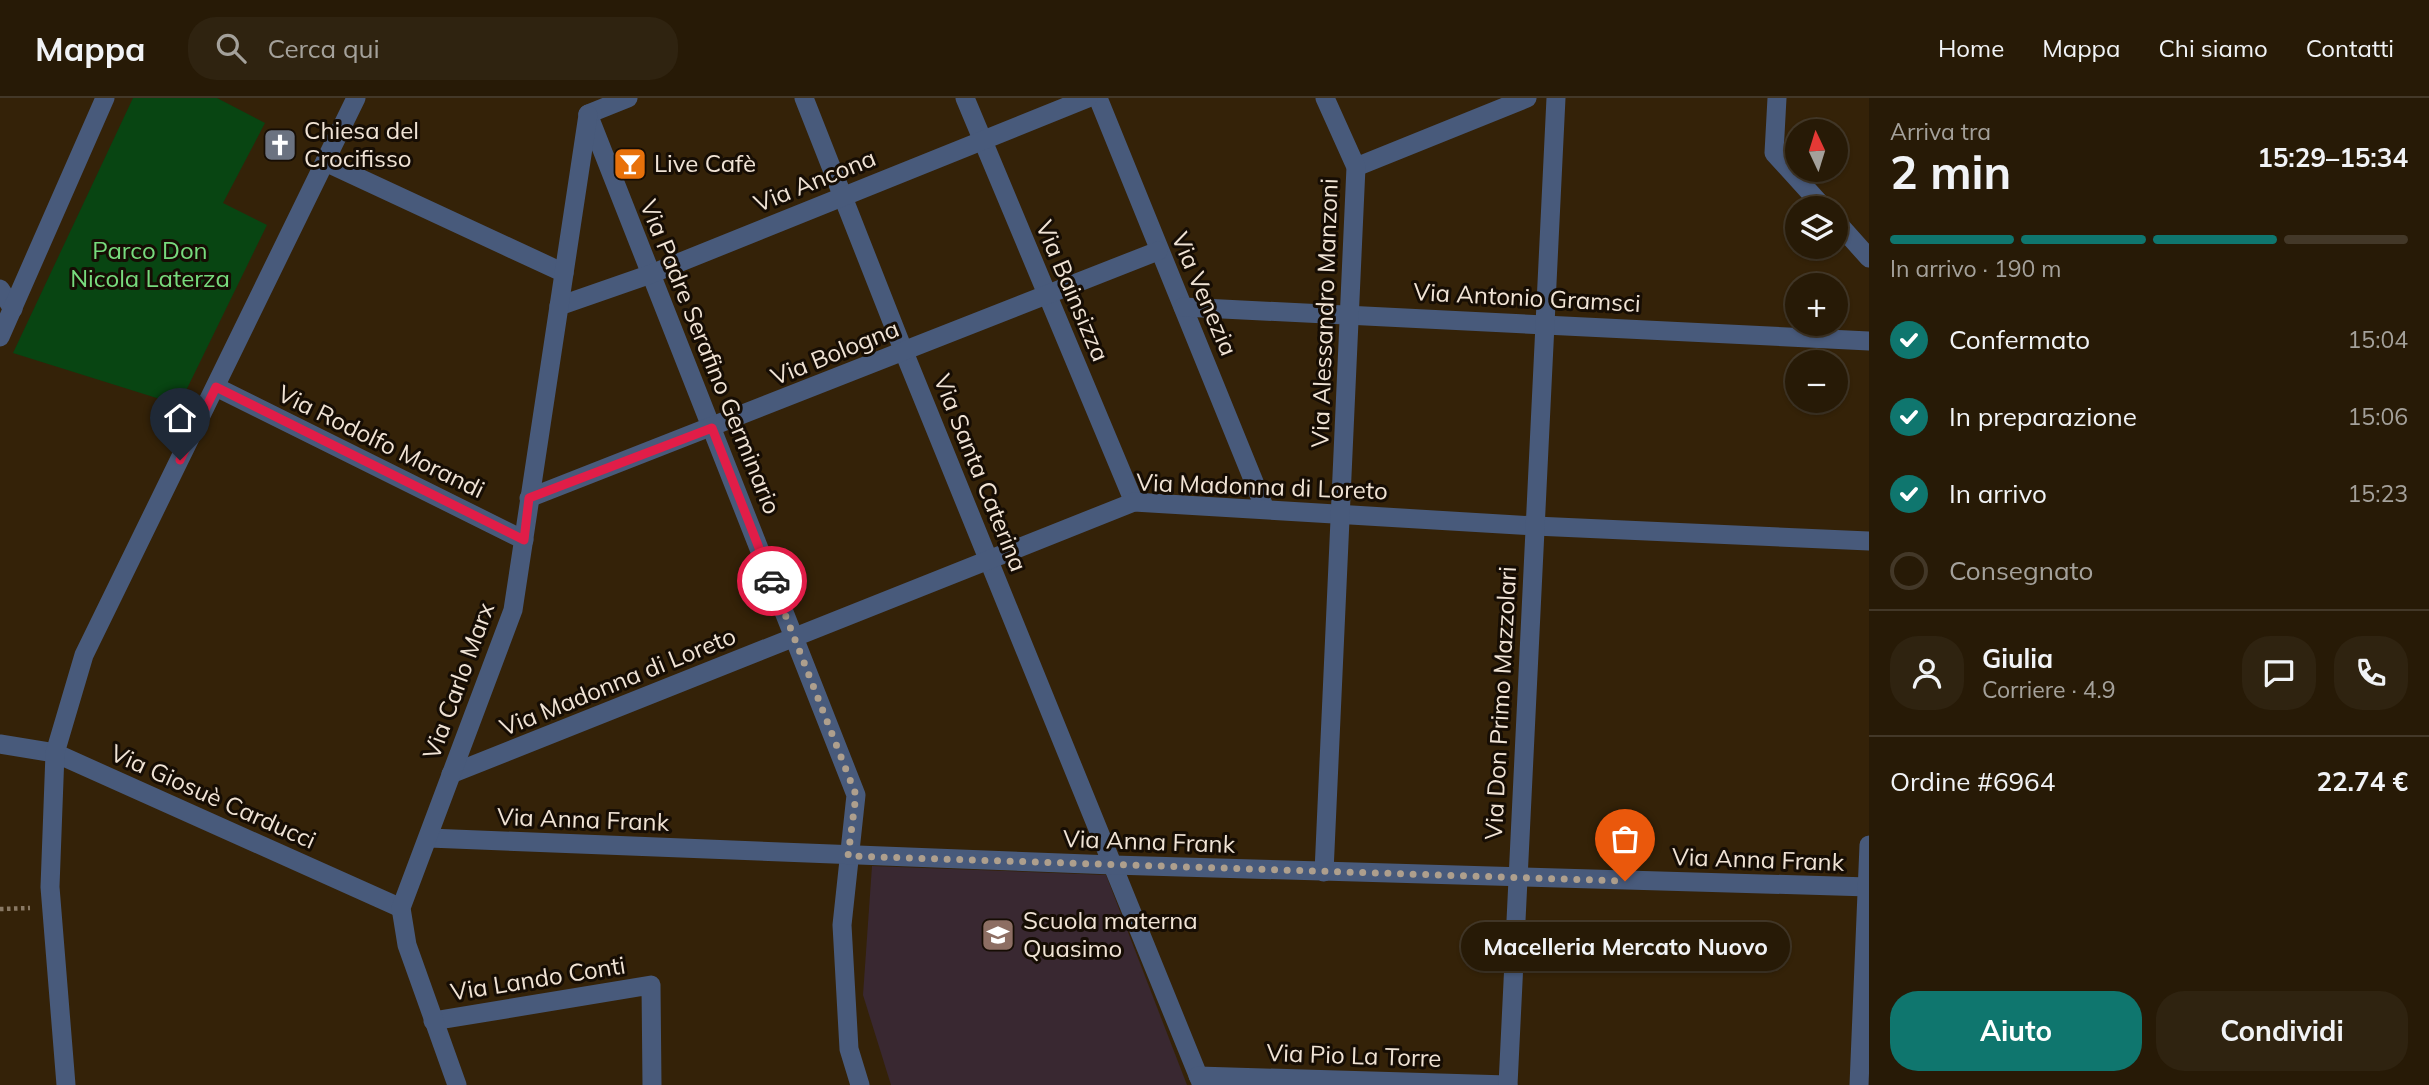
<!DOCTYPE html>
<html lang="it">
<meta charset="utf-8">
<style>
:root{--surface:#271a06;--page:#2f2310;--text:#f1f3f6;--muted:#a4a19b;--line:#433828;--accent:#0f766e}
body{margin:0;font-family:Mulish,sans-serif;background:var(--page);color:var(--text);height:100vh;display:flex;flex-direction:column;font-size:26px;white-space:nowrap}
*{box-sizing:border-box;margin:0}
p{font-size:23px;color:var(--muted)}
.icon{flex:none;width:38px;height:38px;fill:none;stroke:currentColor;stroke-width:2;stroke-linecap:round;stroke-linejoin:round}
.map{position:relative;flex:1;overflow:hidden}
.details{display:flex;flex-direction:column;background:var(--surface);width:560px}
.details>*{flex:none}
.needle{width:46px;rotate:356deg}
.buttons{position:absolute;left:1785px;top:21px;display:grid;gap:14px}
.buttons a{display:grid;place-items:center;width:63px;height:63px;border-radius:50%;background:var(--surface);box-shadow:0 2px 5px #0004,0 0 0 2px var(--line);font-size:35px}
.pin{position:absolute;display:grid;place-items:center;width:60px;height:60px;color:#fff;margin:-72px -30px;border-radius:50% 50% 50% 0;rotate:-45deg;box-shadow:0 0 7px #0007}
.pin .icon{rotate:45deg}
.courier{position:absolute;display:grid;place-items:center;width:70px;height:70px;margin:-35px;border:5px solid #e11d48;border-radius:50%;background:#fff;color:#222;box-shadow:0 2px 9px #0007}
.bubble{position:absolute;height:49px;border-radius:24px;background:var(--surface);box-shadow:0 2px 5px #0004,0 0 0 2px var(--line);font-size:23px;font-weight:700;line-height:49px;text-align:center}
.summary em{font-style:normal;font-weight:700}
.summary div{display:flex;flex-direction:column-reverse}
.summary{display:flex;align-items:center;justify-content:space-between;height:119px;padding:0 21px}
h1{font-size:46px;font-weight:700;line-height:52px}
.bar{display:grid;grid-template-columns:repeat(4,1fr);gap:10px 7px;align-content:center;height:84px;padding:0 21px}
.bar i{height:9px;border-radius:5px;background:var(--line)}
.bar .active{background:var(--accent)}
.bar p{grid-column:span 4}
.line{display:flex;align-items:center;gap:18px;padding:0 21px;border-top:2px solid var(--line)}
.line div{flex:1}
.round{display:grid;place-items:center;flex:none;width:74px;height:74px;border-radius:28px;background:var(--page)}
ol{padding:0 21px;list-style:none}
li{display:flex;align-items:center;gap:21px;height:77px}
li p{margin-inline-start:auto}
li .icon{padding:7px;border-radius:50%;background:var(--accent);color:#fff;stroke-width:4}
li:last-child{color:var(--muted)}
li i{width:38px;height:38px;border:4px solid var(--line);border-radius:50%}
.primary-button{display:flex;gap:14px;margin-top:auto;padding:14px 21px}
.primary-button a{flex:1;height:80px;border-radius:28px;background:var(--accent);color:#fff;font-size:28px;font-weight:700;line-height:80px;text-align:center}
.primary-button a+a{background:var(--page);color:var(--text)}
header{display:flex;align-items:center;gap:42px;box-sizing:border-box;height:98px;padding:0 35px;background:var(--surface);border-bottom:2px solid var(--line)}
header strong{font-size:33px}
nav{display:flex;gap:38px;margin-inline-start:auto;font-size:24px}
.search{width:490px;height:63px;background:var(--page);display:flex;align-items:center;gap:18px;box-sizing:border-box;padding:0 24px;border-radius:28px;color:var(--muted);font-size:26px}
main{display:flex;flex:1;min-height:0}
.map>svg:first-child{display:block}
.education{fill:#392831}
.green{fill:#084512}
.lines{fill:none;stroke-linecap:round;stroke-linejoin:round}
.path{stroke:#897964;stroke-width:4.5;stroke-dasharray:3.5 3.5;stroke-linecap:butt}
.minor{stroke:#485a7b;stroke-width:19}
.tertiary{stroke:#485a7b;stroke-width:19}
.done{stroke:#ae9f8d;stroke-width:7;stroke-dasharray:0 12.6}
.route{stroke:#e11d48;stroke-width:9}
.labels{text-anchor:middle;stroke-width:6;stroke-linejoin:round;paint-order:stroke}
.poi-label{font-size:24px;fill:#f0e3d5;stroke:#160d04;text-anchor:start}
.street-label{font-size:24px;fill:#f0e3d5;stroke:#160d04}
.park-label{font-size:24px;fill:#77db7d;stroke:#160d04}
</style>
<header>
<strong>Mappa</strong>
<div class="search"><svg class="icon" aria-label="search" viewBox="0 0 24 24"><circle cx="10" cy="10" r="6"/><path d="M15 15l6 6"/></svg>Cerca qui</div>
<nav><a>Home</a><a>Mappa</a><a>Chi siamo</a><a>Contatti</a></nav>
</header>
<main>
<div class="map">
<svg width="1869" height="987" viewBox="0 0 1869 987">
<rect width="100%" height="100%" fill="#342208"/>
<polygon class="education" points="872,768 1106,777 1187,987 891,987 863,897"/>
<polygon class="green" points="133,0 217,0 265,25 223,105 267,127 179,307 13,255"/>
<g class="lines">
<polyline class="path" points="0,811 30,810"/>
<g class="minor">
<polyline points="804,0 904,254 1202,987"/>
<polyline points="965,0 1134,404"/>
<polyline points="1098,0 1265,411"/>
<polyline points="1777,0 1774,55 1824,110"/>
<polyline points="588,16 856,697 842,827 849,951 860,987"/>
<polyline points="588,16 628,0"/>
<polyline points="325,64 564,175"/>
<polyline points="1356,69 1527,0"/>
<polyline points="1836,123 1869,160"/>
<polyline points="0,191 13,211"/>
<polyline points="559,208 651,176 1088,0"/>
<polyline points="1183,209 1869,243"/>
<polyline points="216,289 524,442"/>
<polyline points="529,400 1158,153"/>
<polyline points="0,646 55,655 401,810"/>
<polyline points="451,676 1134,404 1535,428 1869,443"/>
<polyline points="429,740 1113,767 1869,789"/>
<polyline points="1324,774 1356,69 1325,0"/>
<polyline points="433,923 651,887 652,987"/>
<polyline points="1198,978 1508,987"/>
<polyline points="66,987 50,789 55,655 84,557 356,0"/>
<polyline points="457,987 407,847 401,810 513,512 588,17"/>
<polyline points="1508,987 1556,0"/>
<polyline points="1859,987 1869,747"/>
</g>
<polyline class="tertiary" points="0,239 105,0"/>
</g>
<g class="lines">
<polyline class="done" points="772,483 856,697 848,758 1625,783"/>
<polyline class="route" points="180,362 216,289 524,442 529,400 712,330 772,483"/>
</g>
<defs>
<symbol id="church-square" viewBox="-11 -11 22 22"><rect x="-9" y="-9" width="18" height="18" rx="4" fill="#6b7280" stroke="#160d04"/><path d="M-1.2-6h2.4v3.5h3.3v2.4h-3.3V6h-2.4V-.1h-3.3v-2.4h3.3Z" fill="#fff"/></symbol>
<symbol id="bar-square" viewBox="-11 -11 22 22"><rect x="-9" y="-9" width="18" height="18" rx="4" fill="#e8710a" stroke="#160d04"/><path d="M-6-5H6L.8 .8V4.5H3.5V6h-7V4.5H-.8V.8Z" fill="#fff"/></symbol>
<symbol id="school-square" viewBox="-11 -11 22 22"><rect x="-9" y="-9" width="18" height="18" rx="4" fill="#8d6e63" stroke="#160d04"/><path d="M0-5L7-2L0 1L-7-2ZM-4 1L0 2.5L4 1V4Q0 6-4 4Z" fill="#fff"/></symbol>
</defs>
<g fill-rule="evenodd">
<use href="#church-square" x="261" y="28" width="38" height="38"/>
<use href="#bar-square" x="611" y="47" width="38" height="38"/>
<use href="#school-square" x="979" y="818" width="38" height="38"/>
</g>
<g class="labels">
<g class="poi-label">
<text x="304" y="41">Chiesa del<tspan x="304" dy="28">Crocifisso</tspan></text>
<text x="654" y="74">Live Cafè</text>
<text x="1023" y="831">Scuola materna<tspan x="1023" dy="28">Quasimo</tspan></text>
</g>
<g class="street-label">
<text transform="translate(815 83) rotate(-22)" y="8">Via Ancona</text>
<text transform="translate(1072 193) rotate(67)" y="8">Via Bainsizza</text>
<text transform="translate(1204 196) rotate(67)" y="8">Via Venezia</text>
<text transform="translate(1527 200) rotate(3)" y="8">Via Antonio Gramsci</text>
<text transform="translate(1325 215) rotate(-88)" y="8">Via Alessandro Manzoni</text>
<text transform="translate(835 255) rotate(-22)" y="8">Via Bologna</text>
<text transform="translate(710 259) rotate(68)" y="8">Via Padre Serafino Germinario</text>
<text transform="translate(381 344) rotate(26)" y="8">Via Rodolfo Morandi</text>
<text transform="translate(980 375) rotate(68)" y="8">Via Santa Caterina</text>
<text transform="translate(1262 389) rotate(2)" y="8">Via Madonna di Loreto</text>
<text transform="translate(459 583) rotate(-70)" y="8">Via Carlo Marx</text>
<text transform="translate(618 584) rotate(-22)" y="8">Via Madonna di Loreto</text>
<text transform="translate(1501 605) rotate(-87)" y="8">Via Don Primo Mazzolari</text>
<text transform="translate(213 699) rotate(24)" y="8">Via Giosuè Carducci</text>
<text transform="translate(583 722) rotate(2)" y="8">Via Anna Frank</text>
<text transform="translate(1149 744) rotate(2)" y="8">Via Anna Frank</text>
<text transform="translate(1758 762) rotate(2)" y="8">Via Anna Frank</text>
<text transform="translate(538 881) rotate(-9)" y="8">Via Lando Conti</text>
<text transform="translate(1354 958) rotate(2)" y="8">Via Pio La Torre</text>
</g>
<g class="park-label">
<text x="150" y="161">Parco Don<tspan x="150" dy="28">Nicola Laterza</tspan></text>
</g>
</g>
</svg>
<div class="buttons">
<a><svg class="needle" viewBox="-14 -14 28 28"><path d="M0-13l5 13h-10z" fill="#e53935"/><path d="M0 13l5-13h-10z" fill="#a4a19b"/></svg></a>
<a><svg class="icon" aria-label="layers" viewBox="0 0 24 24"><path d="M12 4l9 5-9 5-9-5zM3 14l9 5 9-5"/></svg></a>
<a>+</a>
<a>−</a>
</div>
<div class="pin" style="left:1625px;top:783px;background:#ea580c"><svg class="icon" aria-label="bag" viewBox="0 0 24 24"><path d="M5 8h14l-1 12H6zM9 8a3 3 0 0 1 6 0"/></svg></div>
<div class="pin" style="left:180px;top:362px;background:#1f2937"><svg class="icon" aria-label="home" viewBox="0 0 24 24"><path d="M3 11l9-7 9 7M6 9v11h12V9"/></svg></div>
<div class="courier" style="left:772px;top:483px"><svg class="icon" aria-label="car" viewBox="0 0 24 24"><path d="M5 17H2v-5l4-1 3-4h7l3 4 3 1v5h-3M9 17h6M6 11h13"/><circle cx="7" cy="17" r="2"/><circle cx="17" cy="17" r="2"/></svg></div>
<div class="bubble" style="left:1461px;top:824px;width:329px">Macelleria Mercato Nuovo</div>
</div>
<section class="details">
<div class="summary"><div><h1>2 min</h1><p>Arriva tra</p></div><em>15:29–15:34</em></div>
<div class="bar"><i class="active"></i><i class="active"></i><i class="active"></i><i></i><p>In arrivo · 190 m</p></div>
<ol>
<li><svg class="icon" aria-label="check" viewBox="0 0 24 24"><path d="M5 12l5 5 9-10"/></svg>Confermato<p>15:04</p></li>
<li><svg class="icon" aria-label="check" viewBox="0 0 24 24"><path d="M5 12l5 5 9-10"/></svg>In preparazione<p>15:06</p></li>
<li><svg class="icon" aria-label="check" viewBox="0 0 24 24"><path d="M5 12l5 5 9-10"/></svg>In arrivo<p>15:23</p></li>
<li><i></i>Consegnato</li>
</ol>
<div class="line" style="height:126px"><a class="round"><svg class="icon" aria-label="person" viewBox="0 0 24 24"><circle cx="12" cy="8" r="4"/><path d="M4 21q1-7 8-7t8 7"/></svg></a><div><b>Giulia</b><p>Corriere · 4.9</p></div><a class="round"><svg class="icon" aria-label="chat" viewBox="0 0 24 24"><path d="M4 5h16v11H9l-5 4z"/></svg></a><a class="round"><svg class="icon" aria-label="phone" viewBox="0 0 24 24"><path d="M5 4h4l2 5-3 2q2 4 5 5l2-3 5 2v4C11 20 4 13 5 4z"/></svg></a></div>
<div class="line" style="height:91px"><div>Ordine #6964</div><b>22.74 €</b></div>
<div class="primary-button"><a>Aiuto</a><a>Condividi</a></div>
</section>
</main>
